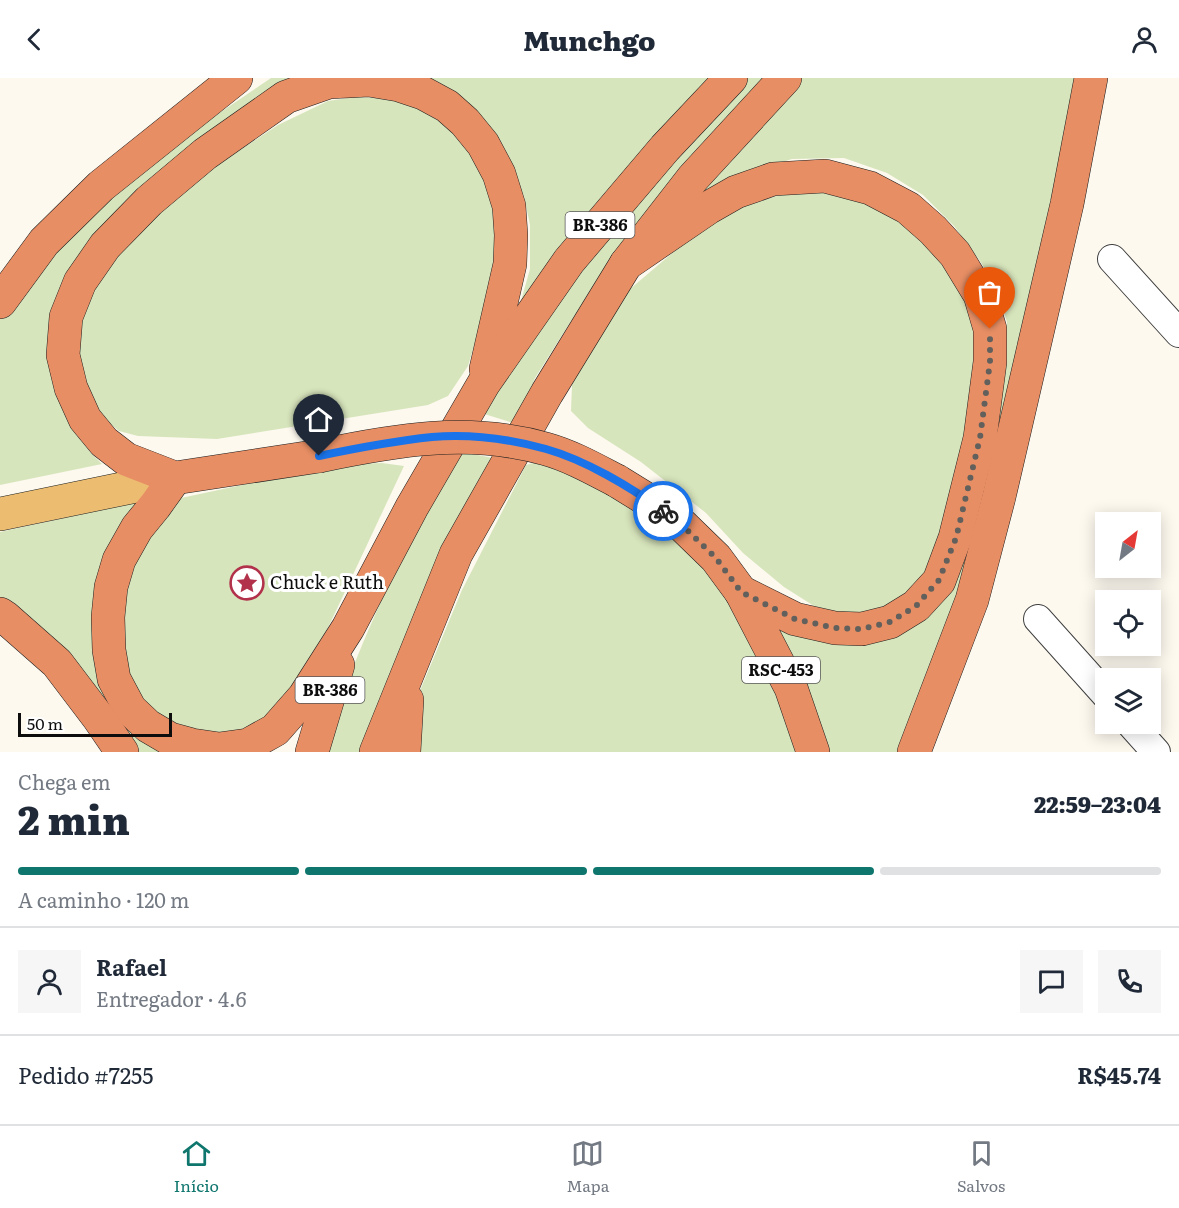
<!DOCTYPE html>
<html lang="pt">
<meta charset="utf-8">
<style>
:root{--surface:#fff;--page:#f6f6f7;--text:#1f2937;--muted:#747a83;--line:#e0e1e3;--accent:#0f766e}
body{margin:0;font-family:Literata,serif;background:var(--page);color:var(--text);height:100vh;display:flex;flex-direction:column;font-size:22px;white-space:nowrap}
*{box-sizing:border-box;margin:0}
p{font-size:20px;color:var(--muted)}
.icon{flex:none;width:33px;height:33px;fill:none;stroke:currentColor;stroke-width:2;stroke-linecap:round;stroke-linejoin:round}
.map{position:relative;height:674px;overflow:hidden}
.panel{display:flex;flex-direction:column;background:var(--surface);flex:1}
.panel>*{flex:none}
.needle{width:39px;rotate:31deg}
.buttons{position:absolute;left:1095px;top:434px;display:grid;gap:12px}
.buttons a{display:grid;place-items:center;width:66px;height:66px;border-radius:0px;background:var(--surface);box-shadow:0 3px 15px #0003;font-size:30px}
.scale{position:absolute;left:18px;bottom:15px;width:154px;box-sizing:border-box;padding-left:6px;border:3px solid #0d0d0d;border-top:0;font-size:16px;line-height:21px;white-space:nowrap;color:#0d0d0d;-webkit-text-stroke:4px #fff;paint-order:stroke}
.pin{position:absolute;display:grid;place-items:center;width:51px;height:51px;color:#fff;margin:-62px -26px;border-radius:50% 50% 50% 0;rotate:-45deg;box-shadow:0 0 6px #0007}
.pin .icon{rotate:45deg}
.courier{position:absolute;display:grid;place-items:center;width:60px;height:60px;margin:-30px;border:4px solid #1a73e8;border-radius:50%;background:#fff;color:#222;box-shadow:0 2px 8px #0007}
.overview em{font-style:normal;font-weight:800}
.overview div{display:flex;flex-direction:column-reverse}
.overview{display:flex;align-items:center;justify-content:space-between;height:102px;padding:0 18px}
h1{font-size:39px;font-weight:800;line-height:45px}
.bar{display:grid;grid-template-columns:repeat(4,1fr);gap:9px 6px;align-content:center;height:72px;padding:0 18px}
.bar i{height:8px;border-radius:4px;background:var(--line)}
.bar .active{background:var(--accent)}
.bar p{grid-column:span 4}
.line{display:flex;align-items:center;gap:15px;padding:0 18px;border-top:2px solid var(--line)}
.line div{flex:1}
.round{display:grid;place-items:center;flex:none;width:63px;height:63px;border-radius:0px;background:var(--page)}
header{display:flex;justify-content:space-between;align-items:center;height:78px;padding:0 18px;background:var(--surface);font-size:27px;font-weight:800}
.dock{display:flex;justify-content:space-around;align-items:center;height:84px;border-top:2px solid var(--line);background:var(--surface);font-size:16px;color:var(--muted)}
.dock a{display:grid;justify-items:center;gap:3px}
.dock .active{color:var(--accent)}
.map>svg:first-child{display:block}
.green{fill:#d7e5bc}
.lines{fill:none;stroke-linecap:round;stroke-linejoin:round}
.minor-casing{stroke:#404040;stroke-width:30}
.major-casing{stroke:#1e1e1e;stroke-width:34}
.highway-casing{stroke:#1e1e1e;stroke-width:34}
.minor{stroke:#fff;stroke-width:28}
.major{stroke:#ecbd71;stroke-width:33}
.highway{stroke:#e78e64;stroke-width:33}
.highway-bridge-casing{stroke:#1e1e1e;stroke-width:34;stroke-linecap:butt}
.highway-bridge{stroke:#e78e64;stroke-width:33}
.done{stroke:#61605c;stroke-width:6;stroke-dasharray:0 10.8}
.route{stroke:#1a73e8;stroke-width:8}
.labels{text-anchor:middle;stroke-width:6;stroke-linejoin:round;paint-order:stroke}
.shield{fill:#fff;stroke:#565656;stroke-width:1.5}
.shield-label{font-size:16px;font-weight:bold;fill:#0d0d0d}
.poi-label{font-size:18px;fill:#0d0d0d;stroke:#fff;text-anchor:start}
</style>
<header><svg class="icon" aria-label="back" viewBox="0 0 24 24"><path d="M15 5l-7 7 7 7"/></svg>Munchgo<svg class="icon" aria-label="person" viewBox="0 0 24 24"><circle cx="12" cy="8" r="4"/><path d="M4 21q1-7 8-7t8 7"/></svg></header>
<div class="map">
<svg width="1179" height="674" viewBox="0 0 1179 674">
<rect width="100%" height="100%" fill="#fdf9ef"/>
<g class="green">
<polygon points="271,0 311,0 59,211 82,362 90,374 102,386 0,407 0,241 6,229 53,167 169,69"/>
<polygon points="409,0 718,0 515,244 530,191 530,147 524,118 509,87"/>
<polygon points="746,0 771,0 645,139 571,243 535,300 516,346 478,334 576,195"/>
<polygon points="799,0 1083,0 992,432 899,674 826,674 771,543 918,535 1002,293 1007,244 997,211 980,183 954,148 923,117 887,95 844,80 792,81 751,94 689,121"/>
<polygon points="354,19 386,20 414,27 455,53 474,75 495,118 497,190 468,288 448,318 428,327 217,361 138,358 119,353 108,344 83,310 74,281 81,224 98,196 154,136 219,86 278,47 328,23"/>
<polygon points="826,112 864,120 898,139 947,187 980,251 957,421 915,518 862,540 814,528 784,509 743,475 706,435 641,384 588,350 571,333 572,307 589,268 623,217 690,160 740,129 784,116"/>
<path d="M458,373L493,380L364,674H324C355,568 405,469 458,373Z"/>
<polygon points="541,383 568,393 642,434 680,466 719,504 806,674 409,674 419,615 462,512 526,387"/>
<polygon points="382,385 404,388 335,535 302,603 275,638 228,660 177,651 140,622 120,572 121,511 158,436 181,420 316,391 354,386"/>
<polygon points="146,422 95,545 175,674 131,674 0,520 0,454"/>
</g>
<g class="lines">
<defs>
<g id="minor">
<polyline points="1112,181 1179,255"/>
<polyline points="1038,541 1106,617"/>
<polyline points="1130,645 1156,674"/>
</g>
<polyline id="major" points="0,436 175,400"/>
<g id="highway">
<polyline points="626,186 708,130 736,114 773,101 825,98 870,110 908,130 933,152 955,176 980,217 990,251 990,284 980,360 955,460 939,503 916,528 890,544 862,551 835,550 795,541 741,514"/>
<polyline points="0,224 44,164 101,108 236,0"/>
<polyline points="319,378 175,400 126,381 104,364 85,341 71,310 63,277 66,239 80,204 105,168 149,123 205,76 286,19 329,4 369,2 399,7 423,15 447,28 465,44 483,66 499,96 509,128 511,157 510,186 486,291"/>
<polyline points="175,400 155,428 137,450 119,482 111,509 108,539 109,572 114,601 130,631 148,648 170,661 192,667 219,671 248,667 275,652 304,619 348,550 412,429 484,305 569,183 665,70 731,0"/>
<polyline points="617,403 651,424 682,447 716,480 741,514 791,610 813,674"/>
<polyline points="0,536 6,540 57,585 98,639 122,674"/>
<polyline points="312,674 338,587"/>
<polyline points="376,674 456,476 547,315 626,186 693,100 785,0"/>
<polyline points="404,674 407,622"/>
<polyline points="914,674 972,522 999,419 1067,126 1091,0"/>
</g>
</defs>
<use href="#minor" class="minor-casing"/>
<use href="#major" class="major-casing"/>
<use href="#highway" class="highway-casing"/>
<use href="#minor" class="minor"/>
<use href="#major" class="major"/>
<use href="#highway" class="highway"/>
<defs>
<path id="highway-bridge" d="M319,378C395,362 469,349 546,371C571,378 594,391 617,403"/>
</defs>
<use href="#highway-bridge" class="highway-bridge-casing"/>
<use href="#highway-bridge" class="highway-bridge"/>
</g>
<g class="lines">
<polyline class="done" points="663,433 682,447 716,480 741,514 795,541 835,550 861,551 890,544 916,528 939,502 956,460 980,360 990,284 990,251"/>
<path class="route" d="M319,378C357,370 394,363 432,359C470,356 510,361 546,371C585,382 631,409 663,433"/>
</g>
<defs>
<symbol id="sight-ring" viewBox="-11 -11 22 22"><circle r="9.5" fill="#fff" stroke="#b1324a" stroke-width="1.5"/><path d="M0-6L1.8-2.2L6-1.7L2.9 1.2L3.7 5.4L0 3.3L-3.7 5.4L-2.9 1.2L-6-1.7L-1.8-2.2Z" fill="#b1324a"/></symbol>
</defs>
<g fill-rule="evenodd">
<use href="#sight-ring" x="228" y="486" width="38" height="38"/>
</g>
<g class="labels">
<g class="shield">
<rect x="565.5" y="134" width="69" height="26" rx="4.5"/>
<rect x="742" y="579" width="78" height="26" rx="4.5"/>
<rect x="295.5" y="599" width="69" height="26" rx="4.5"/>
</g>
<g class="shield-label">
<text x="600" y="153">BR-386</text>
<text x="781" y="598">RSC-453</text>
<text x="330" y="618">BR-386</text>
</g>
<g class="poi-label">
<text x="270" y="511">Chuck e Ruth</text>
</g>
</g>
</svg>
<div class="buttons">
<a><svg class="needle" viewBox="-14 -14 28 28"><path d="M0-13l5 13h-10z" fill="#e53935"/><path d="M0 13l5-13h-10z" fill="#747a83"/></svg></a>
<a><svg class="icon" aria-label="locate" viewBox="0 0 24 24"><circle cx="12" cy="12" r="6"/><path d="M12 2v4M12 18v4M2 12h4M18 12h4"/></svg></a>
<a><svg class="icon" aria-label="layers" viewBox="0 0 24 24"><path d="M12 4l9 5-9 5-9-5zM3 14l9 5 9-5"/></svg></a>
</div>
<div class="scale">50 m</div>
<div class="pin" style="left:990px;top:251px;background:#ea580c"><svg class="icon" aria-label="bag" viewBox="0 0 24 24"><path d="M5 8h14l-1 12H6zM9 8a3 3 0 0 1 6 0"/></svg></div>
<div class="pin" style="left:319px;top:378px;background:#1f2937"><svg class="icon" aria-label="home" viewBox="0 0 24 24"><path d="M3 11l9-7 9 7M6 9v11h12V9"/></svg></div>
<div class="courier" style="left:663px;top:433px"><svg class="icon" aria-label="bike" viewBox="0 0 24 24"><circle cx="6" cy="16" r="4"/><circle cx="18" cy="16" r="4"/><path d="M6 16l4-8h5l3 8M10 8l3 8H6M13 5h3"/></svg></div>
</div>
<section class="panel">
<div class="overview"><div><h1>2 min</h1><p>Chega em</p></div><em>22:59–23:04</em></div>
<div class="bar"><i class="active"></i><i class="active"></i><i class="active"></i><i></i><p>A caminho · 120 m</p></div>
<div class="line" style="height:108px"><a class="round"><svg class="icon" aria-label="person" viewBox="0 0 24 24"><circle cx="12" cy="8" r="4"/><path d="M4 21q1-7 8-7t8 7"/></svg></a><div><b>Rafael</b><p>Entregador · 4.6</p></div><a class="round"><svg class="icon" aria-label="chat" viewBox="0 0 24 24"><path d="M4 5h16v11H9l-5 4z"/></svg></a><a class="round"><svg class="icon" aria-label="phone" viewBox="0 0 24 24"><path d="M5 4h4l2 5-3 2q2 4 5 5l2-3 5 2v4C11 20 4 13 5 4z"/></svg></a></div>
<div class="line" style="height:78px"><div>Pedido #7255</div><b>R$45.74</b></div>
</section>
<nav class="dock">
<a class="active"><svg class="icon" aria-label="home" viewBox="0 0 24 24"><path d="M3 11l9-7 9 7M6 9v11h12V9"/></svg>Início</a>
<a><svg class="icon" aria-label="map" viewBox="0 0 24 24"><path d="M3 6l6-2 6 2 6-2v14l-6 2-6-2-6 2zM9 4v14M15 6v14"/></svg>Mapa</a>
<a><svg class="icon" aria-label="saved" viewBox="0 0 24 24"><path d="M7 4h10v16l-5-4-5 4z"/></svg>Salvos</a>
</nav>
